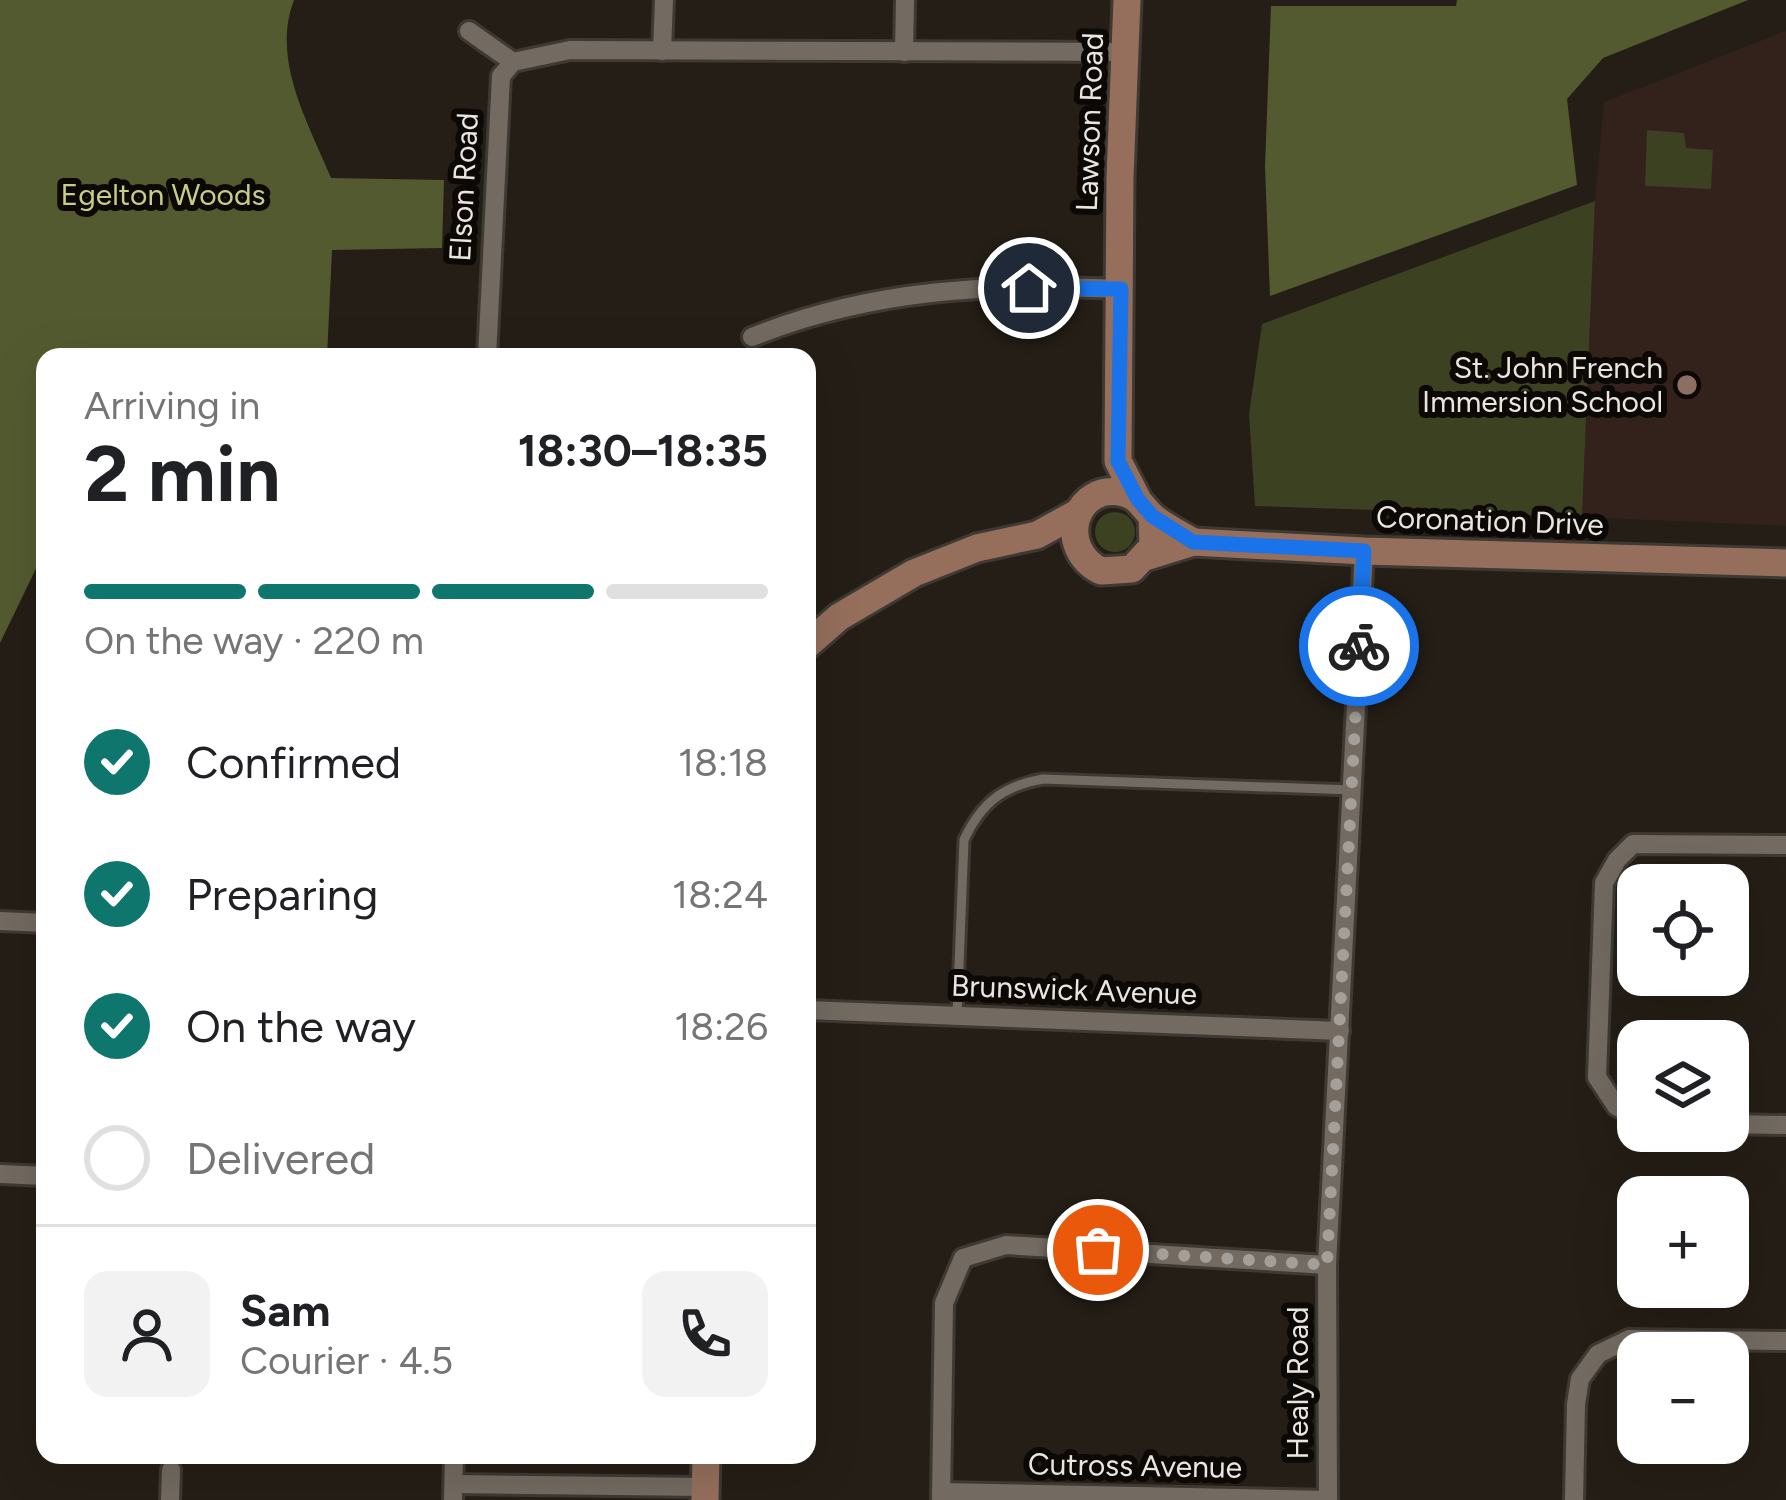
<!DOCTYPE html>
<meta charset="utf-8">
<style>
:root{--surface:#fff;--page:#f2f2f2;--text:#202124;--muted:#757577;--line:#e0e0e0;--accent:#0f766e}
body{margin:0;font-family:Figtree,sans-serif;background:var(--page);color:var(--text);height:100vh;display:flex;flex-direction:column;font-size:45px;white-space:nowrap}
*{box-sizing:border-box;margin:0}
p{font-size:39px;color:var(--muted)}
.icon{flex:none;width:66px;height:66px;fill:none;stroke:currentColor;stroke-width:2;stroke-linecap:round;stroke-linejoin:round}
.map{position:relative;flex:1;overflow:hidden}
.side{position:absolute;left:36px;top:348px;width:780px;height:1116px;display:flex;flex-direction:column;background:var(--surface);border-radius:24px;box-shadow:0 12px 48px #0002}
.side>*{flex:none}
.tools{position:absolute;left:1617px;top:864px;display:grid;gap:24px}
.tools a{display:grid;place-items:center;width:132px;height:132px;border-radius:24px;background:var(--surface);box-shadow:0 12px 48px #0002;font-size:60px}
.pin{position:absolute;display:grid;place-items:center;width:102px;height:102px;color:#fff;margin:-51px;border:6px solid #fff;border-radius:50%;box-shadow:0 3px 12px #0007}
.courier{position:absolute;display:grid;place-items:center;width:120px;height:120px;margin:-60px;border:9px solid #1a73e8;border-radius:50%;background:#fff;color:#222;box-shadow:0 3px 15px #0007}
.overview em{font-style:normal;font-weight:700}
.overview div{display:flex;flex-direction:column-reverse}
.overview{display:flex;align-items:center;justify-content:space-between;height:204px;padding:0 48px}
h1{font-size:78px;font-weight:700;line-height:90px}
.bar{display:grid;grid-template-columns:repeat(4,1fr);gap:18px 12px;align-content:center;height:144px;padding:0 48px}
.bar i{height:15px;border-radius:9px;background:var(--line)}
.bar .current{background:var(--accent)}
.bar p{grid-column:span 4}
.line{display:flex;align-items:center;gap:30px;padding:0 48px;border-top:3px solid var(--line)}
.line div{flex:1}
.round{display:grid;place-items:center;flex:none;width:126px;height:126px;border-radius:24px;background:var(--page)}
ol{padding:0 48px;list-style:none}
li{display:flex;align-items:center;gap:36px;height:132px}
li p{margin-inline-start:auto}
li .icon{padding:12px;border-radius:50%;background:var(--accent);color:#fff;stroke-width:4}
li:last-child{color:var(--muted)}
li i{width:66px;height:66px;border:6px solid var(--line);border-radius:50%}
.map>svg:first-child{display:block}
.education{fill:#33211c}
.green{fill:#3c4121}
.forest{fill:#545a30}
.lines{fill:none;stroke-linecap:round;stroke-linejoin:round}
.lane-casing{stroke:#3e3933;stroke-width:15}
.street-casing{stroke:#3e3933;stroke-width:24}
.secondary-casing{stroke:#3e3933;stroke-width:33}
.lane{stroke:#736b61;stroke-width:9}
.street{stroke:#736b61;stroke-width:18}
.secondary{stroke:#956f5c;stroke-width:27}
.done{stroke:#a59f99;stroke-width:12;stroke-dasharray:0 21.6}
.route{stroke:#1a73e8;stroke-width:15}
.education-dot{fill:#8d6e63;stroke:#0b0806;stroke-width:4.5}
.labels{text-anchor:middle;stroke-width:12;stroke-linejoin:round;paint-order:stroke}
.street-label{font-size:30px;fill:#eae5df;stroke:#0b0806}
.park-label{font-size:30px;fill:#c4ce87;stroke:#0b0806}
.poi-label{font-size:30px;fill:#eae5df;stroke:#0b0806;text-anchor:end}
</style>
<div class="map">
<svg width="1786" height="1500" viewBox="0 0 1786 1500">
<rect width="100%" height="100%" fill="#241e16"/>
<polygon class="education" points="1786,31 1786,526 1582,517 1595,201 1604,102"/>
<g class="green">
<polygon points="1647,130 1684,133 1686,148 1713,150 1711,189 1645,186"/>
<polygon points="1595,201 1582,517 1255,506 1249,414 1262,324"/>
<circle cx="1115" cy="532" r="20"/>
</g>
<g class="forest">
<path d="M0,0H294C271,60 308,122 331,178L444,180L442,248L332,250L327,357H45V550L0,643Z"/>
<polygon points="1457,0 1748,0 1603,58 1567,99 1577,185 1270,296 1265,167 1271,6 1456,6"/>
</g>
<g class="lines">
<defs>
<path id="lane" d="M957,1016L964,840C981,803 1003,786 1043,779L1352,790"/>
<g id="street">
<polyline points="469,31 513,62"/>
<polyline points="662,51 664,0"/>
<polyline points="904,52 905,0"/>
<path d="M752,337C871,289 993,283 1121,289"/>
<polyline points="487,357 501,76 513,62 570,50 1125,52"/>
<polyline points="0,921 45,923"/>
<polyline points="807,1010 1340,1031"/>
<polyline points="1638,1118 1616,1106 1597,1077 1604,883 1617,860 1633,844 1786,845"/>
<polyline points="1728,1124 1786,1125"/>
<polyline points="0,1174 45,1176"/>
<polyline points="454,1484 705,1487"/>
<polyline points="941,1492 1328,1500"/>
<polyline points="170,1500 171,1470"/>
<polyline points="453,1500 454,1455"/>
<polyline points="941,1500 944,1303 963,1258 1006,1245 1327,1265"/>
<polyline points="1328,1500 1327,1265 1364,551"/>
<polyline points="1574,1500 1576,1404 1580,1379 1598,1354 1629,1339 1786,1341"/>
</g>
<g id="secondary">
<polyline points="1127,0 1120,177 1118,461 1137,498"/>
<path d="M1152,516L1153,546L1132,569L1101,571C1055,548 1074,481 1124,493C1139,497 1142,507 1152,516C1163,526 1180,534 1193,542"/>
<polyline points="1148,556 1193,542 1364,551 1786,563"/>
<polyline points="807,645 839,617 914,573 977,548 1037,535 1079,512"/>
<polyline points="705,1500 706,1455"/>
</g>
</defs>
<use href="#lane" class="lane-casing"/>
<use href="#street" class="street-casing"/>
<use href="#secondary" class="secondary-casing"/>
<use href="#lane" class="lane"/>
<use href="#street" class="street"/>
<use href="#secondary" class="secondary"/>
</g>
<g class="lines">
<polyline class="done" points="1098,1250 1327,1265 1359,646"/>
<polyline class="route" points="1029,288 1121,289 1118,461 1137,498 1152,516 1193,542 1364,551 1359,646"/>
</g>
<circle class="education-dot" cx="1687" cy="385" r="12"/>
<g class="labels">
<g class="street-label">
<text transform="translate(1090 122) rotate(-88)" y="10">Lawson Road</text>
<text transform="translate(464 187) rotate(-87)" y="10">Elson Road</text>
<text transform="translate(1490 521) rotate(2)" y="10">Coronation Drive</text>
<text transform="translate(1074 990) rotate(2)" y="10">Brunswick Avenue</text>
<text transform="translate(1298 1383) rotate(-90)" y="10">Healy Road</text>
<text transform="translate(1135 1466) rotate(1)" y="10">Cutross Avenue</text>
</g>
<g class="park-label">
<text x="163" y="205">Egelton Woods</text>
</g>
<g class="poi-label">
<text x="1663" y="378">St. John French<tspan x="1663" dy="34">Immersion School</tspan></text>
</g>
</g>
</svg>
<div class="tools">
<a><svg class="icon" aria-label="locate" viewBox="0 0 24 24"><circle cx="12" cy="12" r="6"/><path d="M12 2v4M12 18v4M2 12h4M18 12h4"/></svg></a>
<a><svg class="icon" aria-label="layers" viewBox="0 0 24 24"><path d="M12 4l9 5-9 5-9-5zM3 14l9 5 9-5"/></svg></a>
<a>+</a>
<a>−</a>
</div>
<div class="pin" style="left:1098px;top:1250px;background:#ea580c"><svg class="icon" aria-label="bag" viewBox="0 0 24 24"><path d="M5 8h14l-1 12H6zM9 8a3 3 0 0 1 6 0"/></svg></div>
<div class="pin" style="left:1029px;top:288px;background:#1f2937"><svg class="icon" aria-label="home" viewBox="0 0 24 24"><path d="M3 11l9-7 9 7M6 9v11h12V9"/></svg></div>
<div class="courier" style="left:1359px;top:646px"><svg class="icon" aria-label="bike" viewBox="0 0 24 24"><circle cx="6" cy="16" r="4"/><circle cx="18" cy="16" r="4"/><path d="M6 16l4-8h5l3 8M10 8l3 8H6M13 5h3"/></svg></div>
<section class="side">
<div class="overview"><div><h1>2 min</h1><p>Arriving in</p></div><em>18:30–18:35</em></div>
<div class="bar"><i class="current"></i><i class="current"></i><i class="current"></i><i></i><p>On the way · 220 m</p></div>
<ol>
<li><svg class="icon" aria-label="check" viewBox="0 0 24 24"><path d="M5 12l5 5 9-10"/></svg>Confirmed<p>18:18</p></li>
<li><svg class="icon" aria-label="check" viewBox="0 0 24 24"><path d="M5 12l5 5 9-10"/></svg>Preparing<p>18:24</p></li>
<li><svg class="icon" aria-label="check" viewBox="0 0 24 24"><path d="M5 12l5 5 9-10"/></svg>On the way<p>18:26</p></li>
<li><i></i>Delivered</li>
</ol>
<div class="line" style="height:216px"><a class="round"><svg class="icon" aria-label="person" viewBox="0 0 24 24"><circle cx="12" cy="8" r="4"/><path d="M4 21q1-7 8-7t8 7"/></svg></a><div><b>Sam</b><p>Courier · 4.5</p></div><a class="round"><svg class="icon" aria-label="phone" viewBox="0 0 24 24"><path d="M5 4h4l2 5-3 2q2 4 5 5l2-3 5 2v4C11 20 4 13 5 4z"/></svg></a></div>
</section>
</div>
